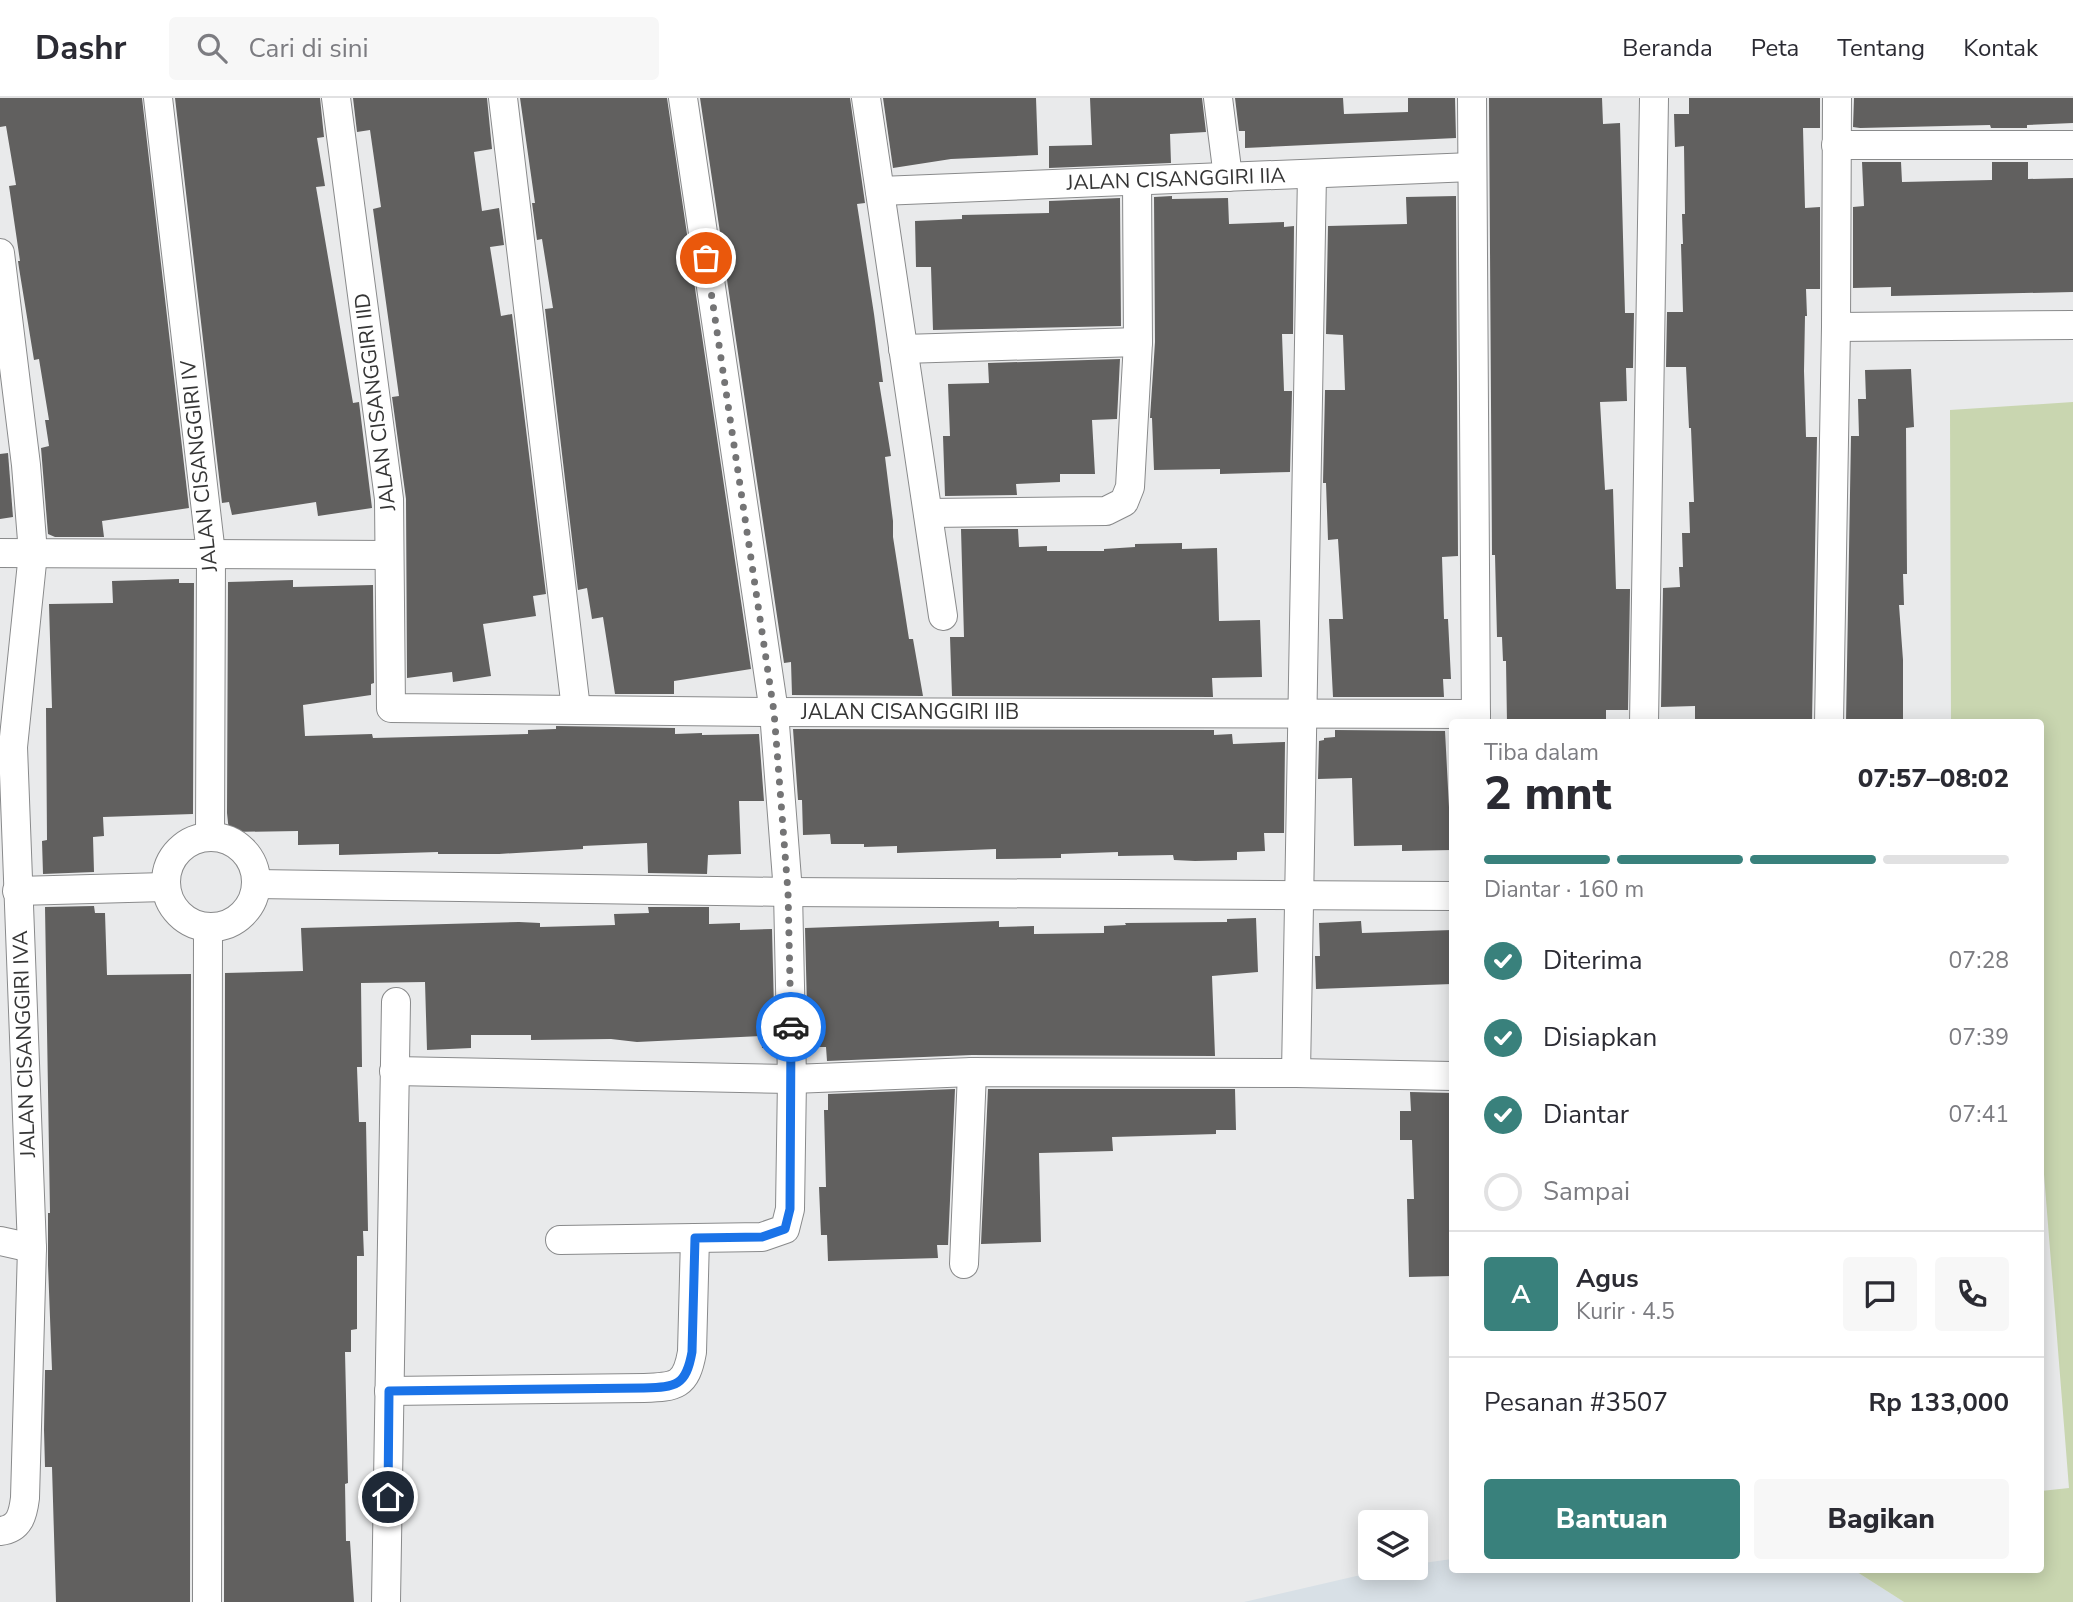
<!DOCTYPE html>
<html lang="id">
<meta charset="utf-8">
<style>
:root{--surface:#fff;--page:#f7f7f7;--text:#2b2b33;--muted:#7c7c81;--line:#e1e1e2;--accent:#39817c}
body{margin:0;font-family:"Nunito Sans",sans-serif;background:var(--page);color:var(--text);height:100vh;display:flex;flex-direction:column;font-size:26px;white-space:nowrap}
*{box-sizing:border-box;margin:0}
p{font-size:23px;color:var(--muted)}
.icon{flex:none;width:38px;height:38px;fill:none;stroke:currentColor;stroke-width:2;stroke-linecap:round;stroke-linejoin:round}
.map{position:relative;flex:1;overflow:hidden}
.panel{position:absolute;left:1449px;top:621px;width:595px;height:854px;display:flex;flex-direction:column;background:var(--surface);border-radius:7px;box-shadow:0 4px 18px #0003}
.panel>*{flex:none}
.controls{position:absolute;left:1358px;top:1412px;display:grid;gap:14px}
.controls a{display:grid;place-items:center;width:70px;height:70px;border-radius:7px;background:var(--surface);box-shadow:0 4px 18px #0003;font-size:35px}
.pin{position:absolute;display:grid;place-items:center;width:60px;height:60px;color:#fff;margin:-30px;border:4px solid #fff;border-radius:50%;box-shadow:0 2px 7px #0007}
.courier{position:absolute;display:grid;place-items:center;width:70px;height:70px;margin:-35px;border:5px solid #1a73e8;border-radius:50%;background:#fff;color:#222;box-shadow:0 2px 9px #0007}
.headline em{font-style:normal;font-weight:800}
.headline div{display:flex;flex-direction:column-reverse}
.headline{display:flex;align-items:center;justify-content:space-between;height:119px;padding:0 35px}
h1{font-size:46px;font-weight:800;line-height:52px}
.bar{display:grid;grid-template-columns:repeat(4,1fr);gap:10px 7px;align-content:center;height:84px;padding:0 35px}
.bar i{height:9px;border-radius:5px;background:var(--line)}
.bar .selected{background:var(--accent)}
.bar p{grid-column:span 4}
.line{display:flex;align-items:center;gap:18px;padding:0 35px;border-top:2px solid var(--line)}
.line div{flex:1}
.round{display:grid;place-items:center;flex:none;width:74px;height:74px;border-radius:7px;background:var(--page)}
ol{padding:0 35px;list-style:none}
li{display:flex;align-items:center;gap:21px;height:77px}
li p{margin-inline-start:auto}
li .icon{padding:7px;border-radius:50%;background:var(--accent);color:#fff;stroke-width:4}
li:last-child{color:var(--muted)}
li i{width:38px;height:38px;border:4px solid var(--line);border-radius:50%}
.cta{display:flex;gap:14px;margin-top:auto;padding:14px 35px}
.cta a{flex:1;height:80px;border-radius:7px;background:var(--accent);color:#fff;font-size:28px;font-weight:800;line-height:80px;text-align:center}
.cta a+a{background:var(--page);color:var(--text)}
header{display:flex;align-items:center;gap:42px;box-sizing:border-box;height:98px;padding:0 35px;background:var(--surface);border-bottom:2px solid var(--line)}
header strong{font-size:33px}
nav{display:flex;gap:38px;margin-inline-start:auto;font-size:24px}
.search{width:490px;height:63px;background:var(--page);display:flex;align-items:center;gap:18px;box-sizing:border-box;padding:0 24px;border-radius:7px;color:var(--muted);font-size:26px}
.map>svg:first-child{display:block}
.built{fill:#d8e0e6}
.green{fill:#c9d6b0}
.building{fill:#61605f}
.lines{fill:none;stroke-linecap:round;stroke-linejoin:round}
.street-casing{stroke:#898a8b;stroke-width:30}
.street{stroke:#fff;stroke-width:28}
.done{stroke:#747475;stroke-width:7;stroke-dasharray:0 12.6}
.route{stroke:#1a73e8;stroke-width:9}
.labels{text-anchor:middle;stroke-width:7;stroke-linejoin:round;paint-order:stroke}
.street-label{font-size:21px;fill:#353535;stroke:#fff}
</style>
<header>
<strong>Dashr</strong>
<div class="search"><svg class="icon" aria-label="search" viewBox="0 0 24 24"><circle cx="10" cy="10" r="6"/><path d="M15 15l6 6"/></svg>Cari di sini</div>
<nav><a>Beranda</a><a>Peta</a><a>Tentang</a><a>Kontak</a></nav>
</header>
<div class="map">
<svg width="2073" height="1504" viewBox="0 0 2073 1504">
<rect width="100%" height="100%" fill="#e9eaeb"/>
<polygon class="built" points="1452,1461 1452,1472 1832,1472 1857,1474 1904,1504 1244,1504 1391,1470 1416,1470 1416,1466"/>
<polygon class="green" points="2073,304 2073,1504 1904,1504 1857,1474 1832,1472 2040,1472 2041,1393 2069,1390 2040,1026 2040,625 1951,625 1950,312"/>
<g class="building">
<polygon points="0,0 142,0 189,410 102,423 104,439 55,439 48,436 41,350 49,348 45,322 49,322 39,261 34,262 19,170 18,163 20,163 9,88 16,87 6,28 0,29"/>
<polygon points="175,0 320,0 324,39 317,40 325,88 316,89 353,305 359,304 372,410 318,418 316,404 232,417 229,404 222,405"/>
<polygon points="353,0 487,0 492,51 474,54 482,113 499,110 504,147 490,149 501,218 512,216 546,496 533,498 536,518 483,526 491,578 453,584 452,574 407,580 406,401 392,299 399,298 373,111 381,109 370,32 357,34"/>
<polygon points="520,0 667,0 751,571 674,583 674,596 615,596 603,519 592,521 587,490 578,492 545,211 553,210 542,141 537,142 532,105 535,105"/>
<polygon points="700,0 850,0 865,105 857,106 874,216 883,284 879,284 891,358 885,359 893,423 893,439 909,541 913,541 923,598 792,597 791,564 784,565"/>
<polygon points="883,0 1036,0 1038,57 951,61 893,70"/>
<polygon points="1090,0 1202,0 1206,34 1170,36 1171,65 1049,70 1049,48 1092,47"/>
<polygon points="1235,0 1343,0 1344,16 1408,14 1408,0 1455,0 1456,40 1245,50 1245,33 1239,33"/>
<polygon points="1489,0 1602,0 1603,26 1620,25 1625,215 1634,215 1633,270 1626,270 1627,303 1600,304 1605,392 1613,391 1616,491 1630,491 1628,612 1606,612 1606,625 1507,625 1506,563 1503,563 1502,539 1497,539 1495,457 1492,457"/>
<polygon points="1689,0 1820,0 1820,30 1803,30 1805,110 1820,109 1820,191 1806,191 1807,218 1805,218 1804,273 1806,339 1817,339 1812,625 1695,625 1695,608 1661,609 1663,490 1680,489 1679,469 1683,469 1682,435 1690,435 1689,404 1694,404 1691,330 1689,330 1686,269 1666,269 1667,214 1683,214 1681,146 1683,146 1682,116 1685,116 1684,48 1675,49 1674,16 1689,16"/>
<polygon points="1854,0 2073,0 2073,25 2027,27 2027,30 1991,30 1990,27 1860,30 1853,29"/>
<polygon points="1862,64 1901,64 1902,84 1992,82 1992,64 2028,64 2028,81 2073,80 2073,194 1891,198 1891,189 1853,190 1853,109 1864,108"/>
<polygon points="1172,98 1172,101 1228,100 1229,126 1284,124 1284,129 1294,128 1293,236 1282,236 1284,293 1292,293 1290,374 1220,376 1220,371 1154,372 1152,320 1150,320 1155,244 1154,99"/>
<polygon points="1456,98 1458,458 1442,459 1444,521 1448,521 1451,581 1443,581 1444,599 1333,599 1329,521 1343,521 1338,441 1328,442 1326,385 1323,385 1325,292 1345,292 1343,237 1326,236 1328,128 1407,126 1406,99"/>
<polygon points="1120,100 1121,228 933,232 931,169 916,169 915,123 962,121 962,117 1049,115 1049,103"/>
<polygon points="1120,261 1117,321 1092,322 1095,376 1060,376 1060,384 1016,386 1017,397 945,398 943,338 950,338 948,286 989,285 988,265"/>
<polygon points="1911,271 1914,329 1906,330 1907,476 1903,476 1904,507 1899,507 1903,562 1903,625 1846,625 1851,338 1859,338 1858,301 1866,301 1865,272"/>
<polygon points="8,355 13,419 0,421 0,356"/>
<polygon points="961,431 1018,431 1019,449 1047,448 1047,453 1104,453 1104,451 1135,449 1135,446 1182,445 1182,451 1217,450 1219,523 1260,522 1262,579 1212,580 1213,599 952,598 950,539 964,539"/>
<polygon points="179,481 179,485 194,485 193,716 103,719 104,738 93,739 94,774 43,776 42,743 47,742 46,610 52,610 49,506 113,505 112,483"/>
<polygon points="293,482 293,489 373,487 374,585 371,586 371,597 303,607 305,638 372,636 373,640 528,636 528,632 556,631 556,628 675,630 675,636 702,635 702,637 759,636 764,703 739,703 741,756 708,757 707,776 648,775 647,745 583,748 583,751 499,756 438,756 438,754 339,757 339,746 298,747 298,733 229,734 227,715 228,484"/>
<polygon points="793,631 1214,632 1214,637 1232,636 1233,646 1285,644 1284,735 1264,735 1265,753 1237,754 1237,762 1195,763 1174,762 1173,757 1118,758 1118,754 1061,756 1061,760 996,761 996,751 897,755 897,748 864,749 864,746 831,746 830,736 803,737 802,702 798,702"/>
<polygon points="1335,632 1445,633 1449,709 1452,709 1452,752 1402,753 1402,747 1354,748 1352,680 1318,681 1319,643 1324,642 1324,640 1335,639"/>
<polygon points="94,808 95,815 105,815 107,877 191,876 190,1504 56,1504 52,1369 45,1369 44,1332 45,1272 52,1272 48,1167 48,1115 50,1115 45,809"/>
<polygon points="648,809 709,809 709,826 740,825 740,832 772,831 775,950 762,950 761,938 637,944 611,941 531,942 531,937 471,937 471,950 427,952 425,884 361,885 362,969 357,969 359,1024 366,1024 368,1133 363,1133 364,1158 357,1158 357,1231 351,1232 351,1254 345,1254 348,1385 345,1386 346,1443 350,1443 354,1504 224,1504 225,875 303,873 301,830 519,824 540,825 540,829 615,827 614,816 649,815"/>
<polygon points="1256,820 1258,874 1212,878 1215,958 972,957 827,963 826,949 808,949 805,830 999,823 999,829 1034,828 1034,836 1104,835 1104,828 1126,827 1125,825 1227,824 1227,821"/>
<polygon points="1361,823 1362,835 1452,832 1452,886 1316,891 1315,858 1320,858 1319,825"/>
<polygon points="955,991 948,1147 937,1147 938,1160 828,1163 827,1137 821,1137 819,1089 826,1089 824,1012 828,1012 828,996"/>
<polygon points="988,991 1235,991 1236,1032 1216,1032 1216,1036 1112,1039 1113,1053 1039,1055 1041,1144 981,1146"/>
<polygon points="1410,994 1452,995 1452,1178 1409,1179 1407,1101 1414,1101 1412,1042 1400,1042 1400,1013 1411,1013"/>
</g>
<g class="lines">
<defs>
<g id="street">
<polyline points="158,0 211,456 210,738"/>
<polyline points="336,0 389,401 391,610 774,614 1476,616"/>
<polyline points="503,0 576,611"/>
<polyline points="866,0 943,518"/>
<polyline points="1218,0 1228,79"/>
<polyline points="1472,0 1476,625"/>
<polyline points="1836,47 2073,47"/>
<polyline points="880,93 1472,69"/>
<path d="M0,155L26,367L33,455L13,649L32,1150L25,1400C23,1416 20,1431 0,1433"/>
<polyline points="1836,229 2073,227"/>
<polyline points="903,251 1138,244"/>
<polyline points="928,415 1106,413 1124,404 1130,389 1138,244 1137,83"/>
<polyline points="0,455 389,457"/>
<polyline points="1644,625 1654,0"/>
<polyline points="1829,625 1836,229 1837,0"/>
<circle cx="211" cy="784" r="45"/>
<polyline points="256,786 788,794 1452,798"/>
<polyline points="17,793 165,789"/>
<polyline points="394,973 792,981 972,974 1296,975 1452,978"/>
<polyline points="1296,975 1312,76"/>
<polyline points="560,1142 762,1139 785,1131 790,1111 792,981 788,794 774,614 683,0"/>
<polyline points="0,1143 32,1150"/>
<polyline points="964,1166 972,974"/>
<path d="M389,1293L644,1290C676,1289 686,1288 692,1254L695,1140"/>
<polyline points="207,1504 208,830"/>
<polyline points="386,1504 396,904"/>
</g>
</defs>
<use href="#street" class="street-casing"/>
<use href="#street" class="street"/>
</g>
<g class="lines">
<polyline class="done" points="706,160 774,614 788,794 791,929"/>
<path class="route" d="M388,1399L389,1293L644,1290C676,1289 686,1288 692,1254L695,1140L762,1139L785,1131L790,1111L791,929"/>
</g>
<g class="labels">
<g class="street-label">
<text transform="translate(1176 81) rotate(-2)" y="7">JALAN CISANGGIRI IIA</text>
<text transform="translate(375 304) rotate(-97)" y="7">JALAN CISANGGIRI IID</text>
<text transform="translate(199 368) rotate(-96)" y="7">JALAN CISANGGIRI IV</text>
<text x="910" y="621">JALAN CISANGGIRI IIB</text>
<text transform="translate(24 946) rotate(-92)" y="7">JALAN CISANGGIRI IVA</text>
</g>
</g>
</svg>
<div class="controls">
<a><svg class="icon" aria-label="layers" viewBox="0 0 24 24"><path d="M12 4l9 5-9 5-9-5zM3 14l9 5 9-5"/></svg></a>
</div>
<div class="pin" style="left:706px;top:160px;background:#ea580c"><svg class="icon" aria-label="bag" viewBox="0 0 24 24"><path d="M5 8h14l-1 12H6zM9 8a3 3 0 0 1 6 0"/></svg></div>
<div class="pin" style="left:388px;top:1399px;background:#1f2937"><svg class="icon" aria-label="home" viewBox="0 0 24 24"><path d="M3 11l9-7 9 7M6 9v11h12V9"/></svg></div>
<div class="courier" style="left:791px;top:929px"><svg class="icon" aria-label="car" viewBox="0 0 24 24"><path d="M5 17H2v-5l4-1 3-4h7l3 4 3 1v5h-3M9 17h6M6 11h13"/><circle cx="7" cy="17" r="2"/><circle cx="17" cy="17" r="2"/></svg></div>
<section class="panel">
<div class="headline"><div><h1>2 mnt</h1><p>Tiba dalam</p></div><em>07:57–08:02</em></div>
<div class="bar"><i class="selected"></i><i class="selected"></i><i class="selected"></i><i></i><p>Diantar · 160 m</p></div>
<ol>
<li><svg class="icon" aria-label="check" viewBox="0 0 24 24"><path d="M5 12l5 5 9-10"/></svg>Diterima<p>07:28</p></li>
<li><svg class="icon" aria-label="check" viewBox="0 0 24 24"><path d="M5 12l5 5 9-10"/></svg>Disiapkan<p>07:39</p></li>
<li><svg class="icon" aria-label="check" viewBox="0 0 24 24"><path d="M5 12l5 5 9-10"/></svg>Diantar<p>07:41</p></li>
<li><i></i>Sampai</li>
</ol>
<div class="line" style="height:126px"><b class="round" style="background:var(--accent);color:#fff">A</b><div><b>Agus</b><p>Kurir · 4.5</p></div><a class="round"><svg class="icon" aria-label="chat" viewBox="0 0 24 24"><path d="M4 5h16v11H9l-5 4z"/></svg></a><a class="round"><svg class="icon" aria-label="phone" viewBox="0 0 24 24"><path d="M5 4h4l2 5-3 2q2 4 5 5l2-3 5 2v4C11 20 4 13 5 4z"/></svg></a></div>
<div class="line" style="height:91px"><div>Pesanan #3507</div><b>Rp 133,000</b></div>
<div class="cta"><a>Bantuan</a><a>Bagikan</a></div>
</section>
</div>
